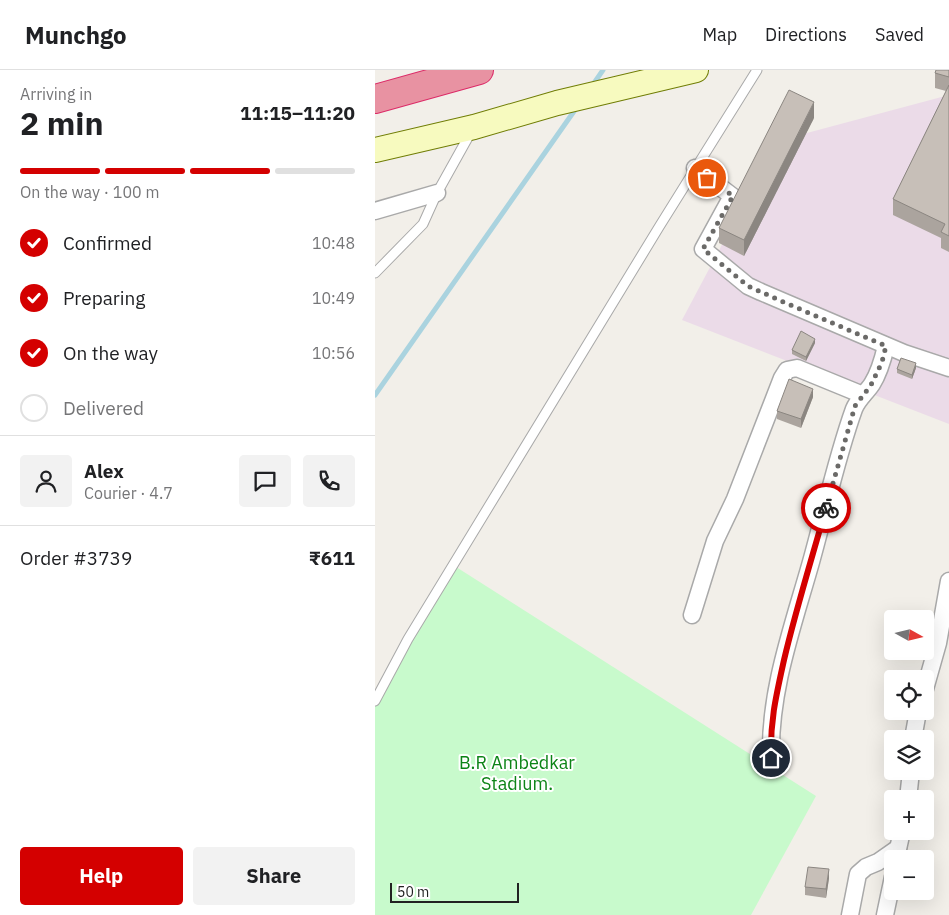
<!DOCTYPE html>
<meta charset="utf-8">
<style>
:root{--surface:#fff;--page:#f2f2f2;--text:#202124;--muted:#757577;--line:#e0e0e0;--accent:#d40000}
body{margin:0;font-family:"IBM Plex Sans",sans-serif;background:var(--page);color:var(--text);height:100vh;display:flex;flex-direction:column;font-size:19px;white-space:nowrap}
*{box-sizing:border-box;margin:0}
p{font-size:16px;color:var(--muted)}
.icon{flex:none;width:28px;height:28px;fill:none;stroke:currentColor;stroke-width:2;stroke-linecap:round;stroke-linejoin:round}
.map{position:relative;flex:1;overflow:hidden}
.sheet{display:flex;flex-direction:column;background:var(--surface);width:375px}
.sheet>*{flex:none}
.needle{width:32px;rotate:98deg}
.buttons{position:absolute;left:509px;top:540px;display:grid;gap:10px}
.buttons a{display:grid;place-items:center;width:50px;height:50px;border-radius:5px;background:var(--surface);box-shadow:0 5px 20px #0002;font-size:25px}
.scale{position:absolute;left:15px;bottom:12px;width:129px;box-sizing:border-box;padding-left:5px;border:2px solid #222;border-top:0;font-size:14px;line-height:18px;white-space:nowrap;color:#222;-webkit-text-stroke:4px #fff;paint-order:stroke}
.pin{position:absolute;display:grid;place-items:center;width:42px;height:42px;color:#fff;margin:-21px;border:2px solid #fff;border-radius:50%;box-shadow:0 1px 5px #0007}
.courier{position:absolute;display:grid;place-items:center;width:50px;height:50px;margin:-25px;border:4px solid #d40000;border-radius:50%;background:#fff;color:#222;box-shadow:0 1px 6px #0007}
.headline em{font-style:normal;font-weight:700}
.headline div{display:flex;flex-direction:column-reverse}
.headline{display:flex;align-items:center;justify-content:space-between;height:85px;padding:0 20px}
h1{font-size:32px;font-weight:700;line-height:38px}
.bar{display:grid;grid-template-columns:repeat(4,1fr);gap:8px 5px;align-content:center;height:60px;padding:0 20px}
.bar i{height:6px;border-radius:4px;background:var(--line)}
.bar .selected{background:var(--accent)}
.bar p{grid-column:span 4}
.line{display:flex;align-items:center;gap:12px;padding:0 20px;border-top:1px solid var(--line)}
.line div{flex:1}
.round{display:grid;place-items:center;flex:none;width:52px;height:52px;border-radius:5px;background:var(--page)}
ol{padding:0 20px;list-style:none}
li{display:flex;align-items:center;gap:15px;height:55px}
li p{margin-inline-start:auto}
li .icon{padding:5px;border-radius:50%;background:var(--accent);color:#fff;stroke-width:4}
li:last-child{color:var(--muted)}
li i{width:28px;height:28px;border:2px solid var(--line);border-radius:50%}
.button{display:flex;gap:10px;margin-top:auto;padding:10px 20px}
.button a{flex:1;height:58px;border-radius:5px;background:var(--accent);color:#fff;font-size:20px;font-weight:700;line-height:58px;text-align:center}
.button a+a{background:var(--page);color:var(--text)}
header{display:flex;align-items:center;gap:30px;box-sizing:border-box;height:70px;padding:0 25px;background:var(--surface);border-bottom:1px solid var(--line)}
header strong{font-size:24px}
nav{display:flex;gap:28px;margin-inline-start:auto;font-size:18px}
main{display:flex;flex:1;min-height:0}
.map>svg:first-child{display:block}
.industrial{fill:#ebdbe8}
.park{fill:#c8facc}
.lines{fill:none;stroke-linecap:round;stroke-linejoin:round}
.stream{stroke:#aad3df;stroke-width:5}
.lane-casing{stroke:#a9a9a9;stroke-width:11}
.street-casing{stroke:#a9a9a9;stroke-width:19}
.secondary-casing{stroke:#707d05;stroke-width:26}
.highway-casing{stroke:#dc2a67;stroke-width:30}
.lane{stroke:#fff;stroke-width:9}
.street{stroke:#fff;stroke-width:16}
.secondary{stroke:#f7fabf;stroke-width:24}
.highway{stroke:#e892a2;stroke-width:28}
.wall{fill:#aba49e}
.shaded-wall{fill:#8b8681}
.building{fill:#c7bfb8;stroke:#8b8681}
.done{stroke:#6b6a68;stroke-width:5;stroke-dasharray:0 9}
.route{stroke:#d40000;stroke-width:6}
.labels{text-anchor:middle;stroke-width:4;stroke-linejoin:round;paint-order:stroke}
.park-label{font-size:18px;fill:#0c8416;stroke:#fff}
</style>
<header>
<strong>Munchgo</strong>
<nav><a>Map</a><a>Directions</a><a>Saved</a></nav>
</header>
<main>
<section class="sheet">
<div class="headline"><div><h1>2 min</h1><p>Arriving in</p></div><em>11:15–11:20</em></div>
<div class="bar"><i class="selected"></i><i class="selected"></i><i class="selected"></i><i></i><p>On the way · 100 m</p></div>
<ol>
<li><svg class="icon" aria-label="check" viewBox="0 0 24 24"><path d="M5 12l5 5 9-10"/></svg>Confirmed<p>10:48</p></li>
<li><svg class="icon" aria-label="check" viewBox="0 0 24 24"><path d="M5 12l5 5 9-10"/></svg>Preparing<p>10:49</p></li>
<li><svg class="icon" aria-label="check" viewBox="0 0 24 24"><path d="M5 12l5 5 9-10"/></svg>On the way<p>10:56</p></li>
<li><i></i>Delivered</li>
</ol>
<div class="line" style="height:90px"><a class="round"><svg class="icon" aria-label="person" viewBox="0 0 24 24"><circle cx="12" cy="8" r="4"/><path d="M4 21q1-7 8-7t8 7"/></svg></a><div><b>Alex</b><p>Courier · 4.7</p></div><a class="round"><svg class="icon" aria-label="chat" viewBox="0 0 24 24"><path d="M4 5h16v11H9l-5 4z"/></svg></a><a class="round"><svg class="icon" aria-label="phone" viewBox="0 0 24 24"><path d="M5 4h4l2 5-3 2q2 4 5 5l2-3 5 2v4C11 20 4 13 5 4z"/></svg></a></div>
<div class="line" style="height:65px"><div>Order #3739</div><b>₹611</b></div>
<div class="button"><a>Help</a><a>Share</a></div>
</section>
<div class="map">
<svg width="574" height="845" viewBox="0 0 574 845">
<rect width="100%" height="100%" fill="#f2efe9"/>
<polygon class="industrial" points="574,25 574,354 307,250 402,71"/>
<polygon class="park" points="78,495 441,726 376,845 0,845 0,621"/>
<g class="lines">
<g class="stream">
<polyline points="217,16 228,0"/>
<polyline points="0,325 202,37"/>
</g>
<defs>
<g id="lane">
<polyline points="0,203 48,154 62,123 96,62"/>
<path d="M0,631L33,569L284,157C317,105 349,52 382,0"/>
</g>
<g id="street">
<polyline points="320,98 357,126 328,179 373,216 386,222 529,283 574,298"/>
<polyline points="0,141 62,123"/>
<polyline points="317,545 340,471 360,429 407,308 412,300 422,298 488,325"/>
<polyline points="550,619 563,573 574,511"/>
<polyline points="538,669 543,641"/>
<path d="M396,688C394,621 418,556 436,492C450,442 461,389 479,339C483,329 491,323 497,314C504,303 508,289 511,276"/>
<polyline points="533,729 536,701"/>
<polyline points="521,788 527,761"/>
<polyline points="475,845 483,804 491,797 503,792 523,778"/>
<polyline points="510,845 518,807"/>
</g>
<polyline id="secondary" points="0,80 99,57 182,33 321,0"/>
<polyline id="highway" points="0,29 104,0"/>
</defs>
<use href="#lane" class="lane-casing"/>
<use href="#street" class="street-casing"/>
<use href="#secondary" class="secondary-casing"/>
<use href="#highway" class="highway-casing"/>
<use href="#lane" class="lane"/>
<use href="#street" class="street"/>
<use href="#secondary" class="secondary"/>
<use href="#highway" class="highway"/>
</g>
<g class="wall">
<polygon points="574,0 574,182 566,178 566,168 518,145 518,129 571,21 560,18 560,3"/>
<polygon points="439,48 369,186 344,173 344,158"/>
<polygon points="440,273 431,291 417,284 417,280"/>
<polygon points="541,298 537,309 522,303 522,299"/>
<polygon points="438,327 426,358 402,349 402,341"/>
<polygon points="454,808 451,828 430,825 430,817"/>
</g>
<g class="shaded-wall">
<polygon points="439,32 439,48 369,186 369,170"/>
<polygon points="440,269 440,273 431,291 431,287"/>
<polygon points="541,293 541,298 537,309 537,305"/>
<polygon points="438,319 438,327 426,358 426,349"/>
<polygon points="454,799 454,808 451,828 451,819"/>
</g>
<g class="building">
<polygon points="561,0 574,0 574,7 560,3"/>
<polygon points="574,15 574,166 566,162 570,154 518,129"/>
<polygon points="414,20 439,32 369,170 344,158"/>
<polygon points="426,261 440,269 431,287 417,280"/>
<polygon points="526,288 541,293 537,305 522,299"/>
<polygon points="414,309 438,319 426,349 402,341"/>
<polygon points="433,797 454,799 451,819 430,817"/>
</g>
<g class="lines">
<polyline class="done" points="332,108 358,126 328,179 373,216 406,231 511,276 507,292 496,315 480,336 451,438"/>
<path class="route" d="M396,688C395,651 401,626 409,590C421,539 437,488 451,438"/>
</g>
<g class="labels">
<g class="park-label">
<text x="142" y="699">B.R Ambedkar<tspan x="142" dy="21">Stadium.</tspan></text>
</g>
</g>
</svg>
<div class="buttons">
<a><svg class="needle" viewBox="-14 -14 28 28"><path d="M0-13l5 13h-10z" fill="#e53935"/><path d="M0 13l5-13h-10z" fill="#757577"/></svg></a>
<a><svg class="icon" aria-label="locate" viewBox="0 0 24 24"><circle cx="12" cy="12" r="6"/><path d="M12 2v4M12 18v4M2 12h4M18 12h4"/></svg></a>
<a><svg class="icon" aria-label="layers" viewBox="0 0 24 24"><path d="M12 4l9 5-9 5-9-5zM3 14l9 5 9-5"/></svg></a>
<a>+</a>
<a>−</a>
</div>
<div class="scale">50 m</div>
<div class="pin" style="left:332px;top:108px;background:#ea580c"><svg class="icon" aria-label="bag" viewBox="0 0 24 24"><path d="M5 8h14l-1 12H6zM9 8a3 3 0 0 1 6 0"/></svg></div>
<div class="pin" style="left:396px;top:688px;background:#1f2937"><svg class="icon" aria-label="home" viewBox="0 0 24 24"><path d="M3 11l9-7 9 7M6 9v11h12V9"/></svg></div>
<div class="courier" style="left:451px;top:438px"><svg class="icon" aria-label="bike" viewBox="0 0 24 24"><circle cx="6" cy="16" r="4"/><circle cx="18" cy="16" r="4"/><path d="M6 16l4-8h5l3 8M10 8l3 8H6M13 5h3"/></svg></div>
</div>
</main>
